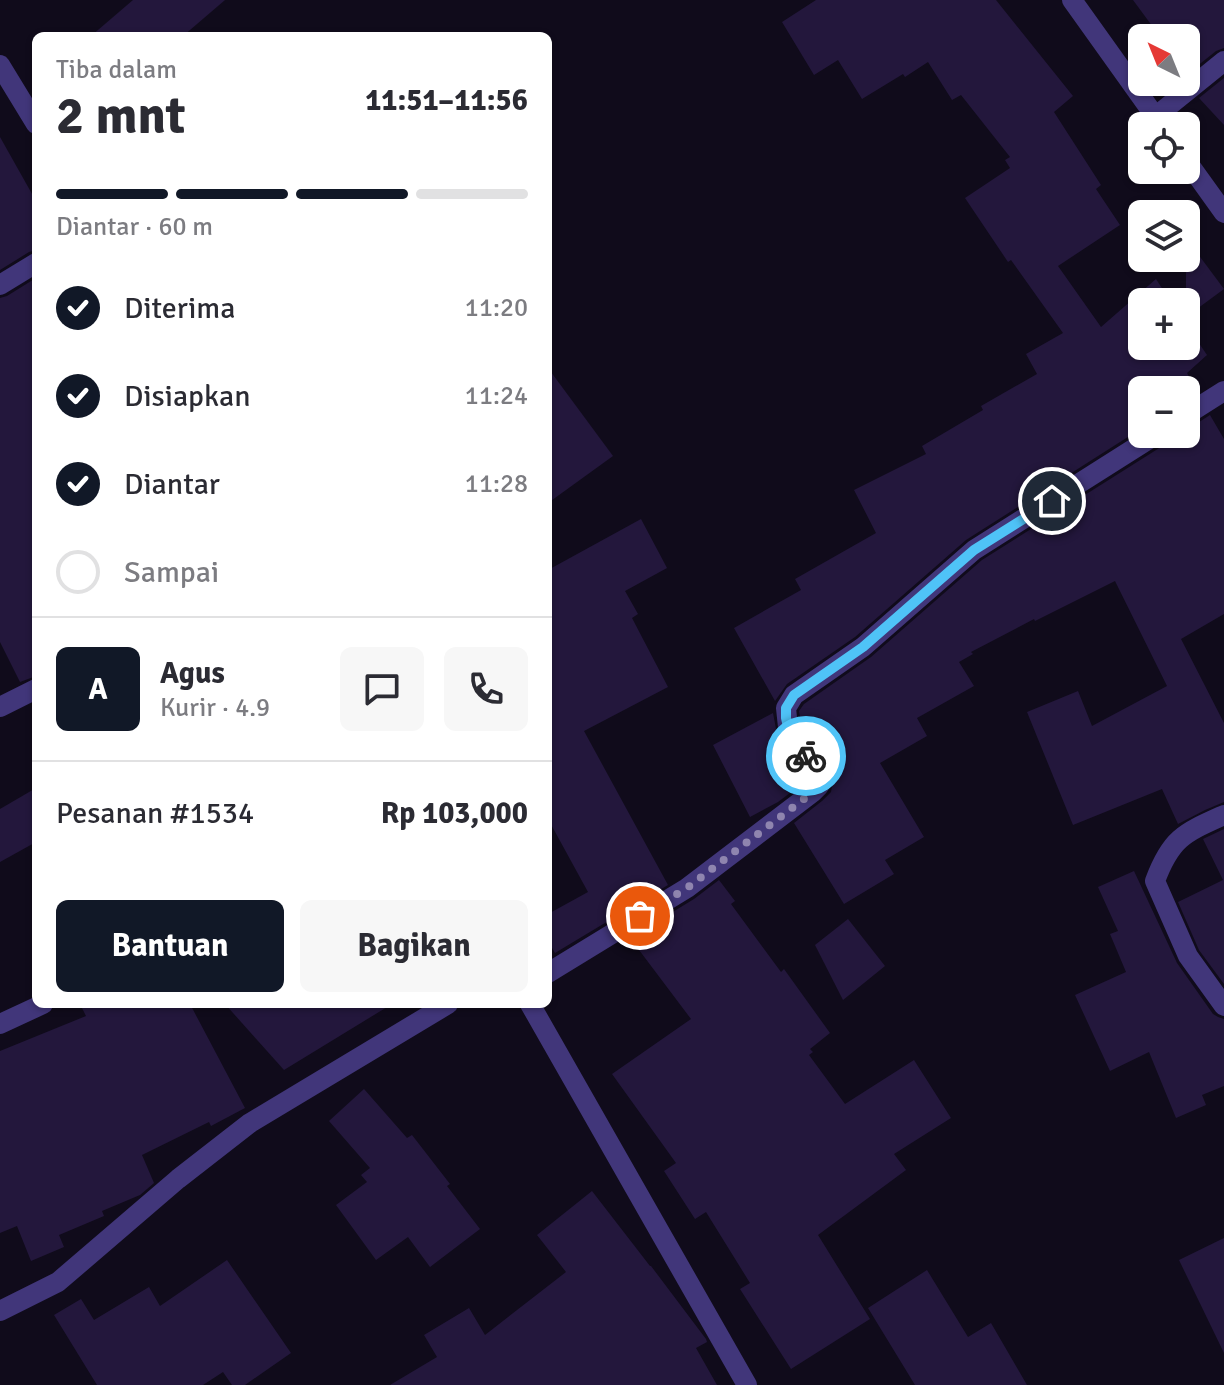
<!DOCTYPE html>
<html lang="id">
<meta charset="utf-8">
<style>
:root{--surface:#fff;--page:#f7f7f7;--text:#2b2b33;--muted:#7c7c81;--line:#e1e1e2;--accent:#111827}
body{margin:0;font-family:Signika,sans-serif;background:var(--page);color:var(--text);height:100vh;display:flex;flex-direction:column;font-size:30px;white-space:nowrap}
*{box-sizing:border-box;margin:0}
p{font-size:26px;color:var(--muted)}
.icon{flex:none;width:44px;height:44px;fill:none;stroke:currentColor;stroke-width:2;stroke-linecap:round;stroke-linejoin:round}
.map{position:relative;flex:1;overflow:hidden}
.drawer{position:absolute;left:32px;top:32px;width:520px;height:976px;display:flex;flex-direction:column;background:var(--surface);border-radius:12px;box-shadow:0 2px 6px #0004}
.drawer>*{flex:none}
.needle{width:52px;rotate:317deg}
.buttons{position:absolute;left:1128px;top:24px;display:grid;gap:16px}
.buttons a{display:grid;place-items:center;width:72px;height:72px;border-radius:12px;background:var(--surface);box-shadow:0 2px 6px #0004;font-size:40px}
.pin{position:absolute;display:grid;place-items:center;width:68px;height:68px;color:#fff;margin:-34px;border:4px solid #fff;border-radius:50%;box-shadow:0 2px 8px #0007}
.courier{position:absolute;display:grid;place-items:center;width:80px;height:80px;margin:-40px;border:6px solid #4fc3f7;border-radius:50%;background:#fff;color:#222;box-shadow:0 2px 10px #0007}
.overview em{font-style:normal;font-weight:700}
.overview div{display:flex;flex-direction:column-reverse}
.overview{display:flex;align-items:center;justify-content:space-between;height:136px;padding:0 24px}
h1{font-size:52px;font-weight:700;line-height:60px}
.bar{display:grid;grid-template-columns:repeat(4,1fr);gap:12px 8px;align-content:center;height:96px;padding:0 24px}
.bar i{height:10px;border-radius:6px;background:var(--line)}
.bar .selected{background:var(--accent)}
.bar p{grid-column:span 4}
.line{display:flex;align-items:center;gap:20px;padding:0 24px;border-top:2px solid var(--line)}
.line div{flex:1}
.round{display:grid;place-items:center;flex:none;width:84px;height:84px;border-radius:12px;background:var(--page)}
ol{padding:0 24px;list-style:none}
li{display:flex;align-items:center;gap:24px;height:88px}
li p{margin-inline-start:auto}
li .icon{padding:8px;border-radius:50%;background:var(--accent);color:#fff;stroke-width:4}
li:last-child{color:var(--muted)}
li i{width:44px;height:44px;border:4px solid var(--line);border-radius:50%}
.button{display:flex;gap:16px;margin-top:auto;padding:16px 24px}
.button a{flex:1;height:92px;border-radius:12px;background:var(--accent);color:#fff;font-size:32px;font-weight:700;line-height:92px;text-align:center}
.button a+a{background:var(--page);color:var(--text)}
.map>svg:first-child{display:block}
.building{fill:#23173c}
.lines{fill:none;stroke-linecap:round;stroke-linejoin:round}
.minor{stroke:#41367a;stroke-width:20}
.done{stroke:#8f85af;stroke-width:8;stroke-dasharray:0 14.4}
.route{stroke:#4fc3f7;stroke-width:10}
</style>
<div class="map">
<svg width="1224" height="1385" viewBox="0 0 1224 1385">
<rect width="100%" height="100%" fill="#100b1b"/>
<g class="building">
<polygon points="133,0 225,0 183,36 91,36"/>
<polygon points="816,0 996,0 1073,96 1054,112 1101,185 1096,189 1120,225 1058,266 1101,327 1156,279 1171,302 1142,302 1142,346 1186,346 1186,324 1207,355 1187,373 1198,392 1186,400 1186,390 1142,390 1142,428 966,540 855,637 787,684 775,701 734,628 801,590 795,579 876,533 854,490 926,454 922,446 983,410 981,406 1037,374 1026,354 1063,333 1011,260 1008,262 965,198 1010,168 1005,160 1010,157 961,95 952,100 928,62 905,77 903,74 862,99 838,60 814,75 782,22"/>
<polygon points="1133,0 1224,0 1224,48 1216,51 1186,75 1186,38 1161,38"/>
<polygon points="1224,78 1224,125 1199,98"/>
<polygon points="0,137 36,201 36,250 29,252 0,270"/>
<polygon points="1186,238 1224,289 1186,317"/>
<polygon points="36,278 36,676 20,682 0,642 0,298 7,296"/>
<polygon points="548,368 613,456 548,503"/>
<polygon points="1210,415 1224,439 1224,614 1181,639 1224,723 1224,802 1205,810 1178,824 1162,789 1073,825 1027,712 1078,691 1092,726 1167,686 1115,581 1035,621 1034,619 971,652 973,654 959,662 974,686 917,718 927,736 880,763 924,837 885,860 894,874 844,904 794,823 822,801 831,792 832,786 830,771 801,723 799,711 804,704 871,657 982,560 1164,445 1168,441 1170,434 1186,434 1186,428 1193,426"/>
<polygon points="641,519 667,568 625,591 638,614 632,618 668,687 584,731 668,885 555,953 548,941 548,914 588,892 548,819 548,570"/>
<polygon points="773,713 777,734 806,781 778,802 750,817 713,745"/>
<polygon points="36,788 36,842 0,862 0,809"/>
<polygon points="1224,829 1224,984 1199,950 1178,902 1223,880 1203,839"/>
<polygon points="1134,871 1177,963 1213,1014 1218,1017 1224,1019 1224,1086 1202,1095 1206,1105 1176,1118 1149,1052 1110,1071 1075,995 1126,972 1110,934 1118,931 1098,887"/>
<polygon points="719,880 735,901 731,904 781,972 784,969 830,1033 810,1049 813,1052 809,1055 845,1104 914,1060 951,1118 894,1154 906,1170 818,1235 870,1319 791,1369 740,1289 750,1283 706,1212 695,1219 664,1171 676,1163 612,1074 691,1019 630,938 694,899"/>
<polygon points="848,919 885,966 843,1000 815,945"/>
<polygon points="80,1004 190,1004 245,1108 211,1126 209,1122 142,1155 154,1183 140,1195 102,1211 104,1216 59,1235 64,1247 31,1261 17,1226 0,1233 0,1051 86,1016"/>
<polygon points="225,1004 392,1004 284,1070"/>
<polygon points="364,1089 407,1138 412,1135 450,1184 447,1186 480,1229 430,1267 408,1237 376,1260 336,1205 367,1182 361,1175 370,1168 329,1121"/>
<polygon points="592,1191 650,1266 651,1266 706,1339 707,1342 696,1348 717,1385 390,1385 437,1357 424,1335 469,1308 485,1335 566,1272 537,1235"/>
<polygon points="1224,1238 1224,1353 1179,1260"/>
<polygon points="227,1260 291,1353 245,1385 232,1385 223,1372 203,1385 97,1385 54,1315 81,1299 94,1320 149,1287 160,1306"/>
<polygon points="927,1270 968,1337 991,1323 1027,1385 915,1385 868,1308"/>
</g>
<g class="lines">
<g class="minor">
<polyline points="1072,0 1162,126"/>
<polyline points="0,65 36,124"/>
<polyline points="1155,117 1224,61"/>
<polyline points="1186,160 1224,213"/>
<polyline points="0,285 36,263"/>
<polyline points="1186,415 1224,391"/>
<polyline points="0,707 36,689"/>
<path d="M1224,815C1184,833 1171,838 1155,881L1188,956L1224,1006"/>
<polyline points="548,973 687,888 813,792 819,786 819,778 788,727 786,708 794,695 863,647 974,550 1157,434"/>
<polyline points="530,1004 747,1385"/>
<polyline points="0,1024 43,1004"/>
<polyline points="0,1311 58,1282 178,1179 250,1123 448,1004"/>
</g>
</g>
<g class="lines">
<polyline class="done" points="640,916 687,888 813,792 819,786 819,778 806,756"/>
<polyline class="route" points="806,756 788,727 786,718 786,708 794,695 863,647 974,550 1052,501"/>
</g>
</svg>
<div class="buttons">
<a><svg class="needle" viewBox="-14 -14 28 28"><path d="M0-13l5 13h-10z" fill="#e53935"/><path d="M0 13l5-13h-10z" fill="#7c7c81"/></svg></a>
<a><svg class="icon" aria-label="locate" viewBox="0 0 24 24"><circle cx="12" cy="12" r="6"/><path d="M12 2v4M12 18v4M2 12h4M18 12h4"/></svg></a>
<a><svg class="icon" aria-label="layers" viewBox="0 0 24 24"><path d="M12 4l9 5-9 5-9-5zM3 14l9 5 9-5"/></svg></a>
<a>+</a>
<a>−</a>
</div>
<div class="pin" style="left:640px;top:916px;background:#ea580c"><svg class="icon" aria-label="bag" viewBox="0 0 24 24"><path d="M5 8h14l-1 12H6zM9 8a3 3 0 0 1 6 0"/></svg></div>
<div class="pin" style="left:1052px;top:501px;background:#1f2937"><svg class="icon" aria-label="home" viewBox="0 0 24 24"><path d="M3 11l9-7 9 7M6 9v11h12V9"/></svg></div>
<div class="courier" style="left:806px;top:756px"><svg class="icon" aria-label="bike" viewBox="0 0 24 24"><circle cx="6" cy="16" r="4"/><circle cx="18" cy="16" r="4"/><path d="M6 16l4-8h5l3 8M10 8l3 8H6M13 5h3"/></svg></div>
<section class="drawer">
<div class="overview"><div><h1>2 mnt</h1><p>Tiba dalam</p></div><em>11:51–11:56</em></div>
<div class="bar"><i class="selected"></i><i class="selected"></i><i class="selected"></i><i></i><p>Diantar · 60 m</p></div>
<ol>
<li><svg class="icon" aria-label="check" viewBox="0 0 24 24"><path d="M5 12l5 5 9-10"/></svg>Diterima<p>11:20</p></li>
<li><svg class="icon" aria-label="check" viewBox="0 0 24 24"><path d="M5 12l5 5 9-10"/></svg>Disiapkan<p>11:24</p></li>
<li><svg class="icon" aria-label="check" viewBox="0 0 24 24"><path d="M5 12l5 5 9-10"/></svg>Diantar<p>11:28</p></li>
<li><i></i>Sampai</li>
</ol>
<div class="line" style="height:144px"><b class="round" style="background:var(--accent);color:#fff">A</b><div><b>Agus</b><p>Kurir · 4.9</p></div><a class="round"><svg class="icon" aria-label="chat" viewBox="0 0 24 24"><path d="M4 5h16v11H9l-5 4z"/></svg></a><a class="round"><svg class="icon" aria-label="phone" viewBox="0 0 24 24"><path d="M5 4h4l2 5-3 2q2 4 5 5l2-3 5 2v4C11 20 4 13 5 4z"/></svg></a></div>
<div class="line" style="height:104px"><div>Pesanan #1534</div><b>Rp 103,000</b></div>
<div class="button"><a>Bantuan</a><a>Bagikan</a></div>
</section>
</div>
